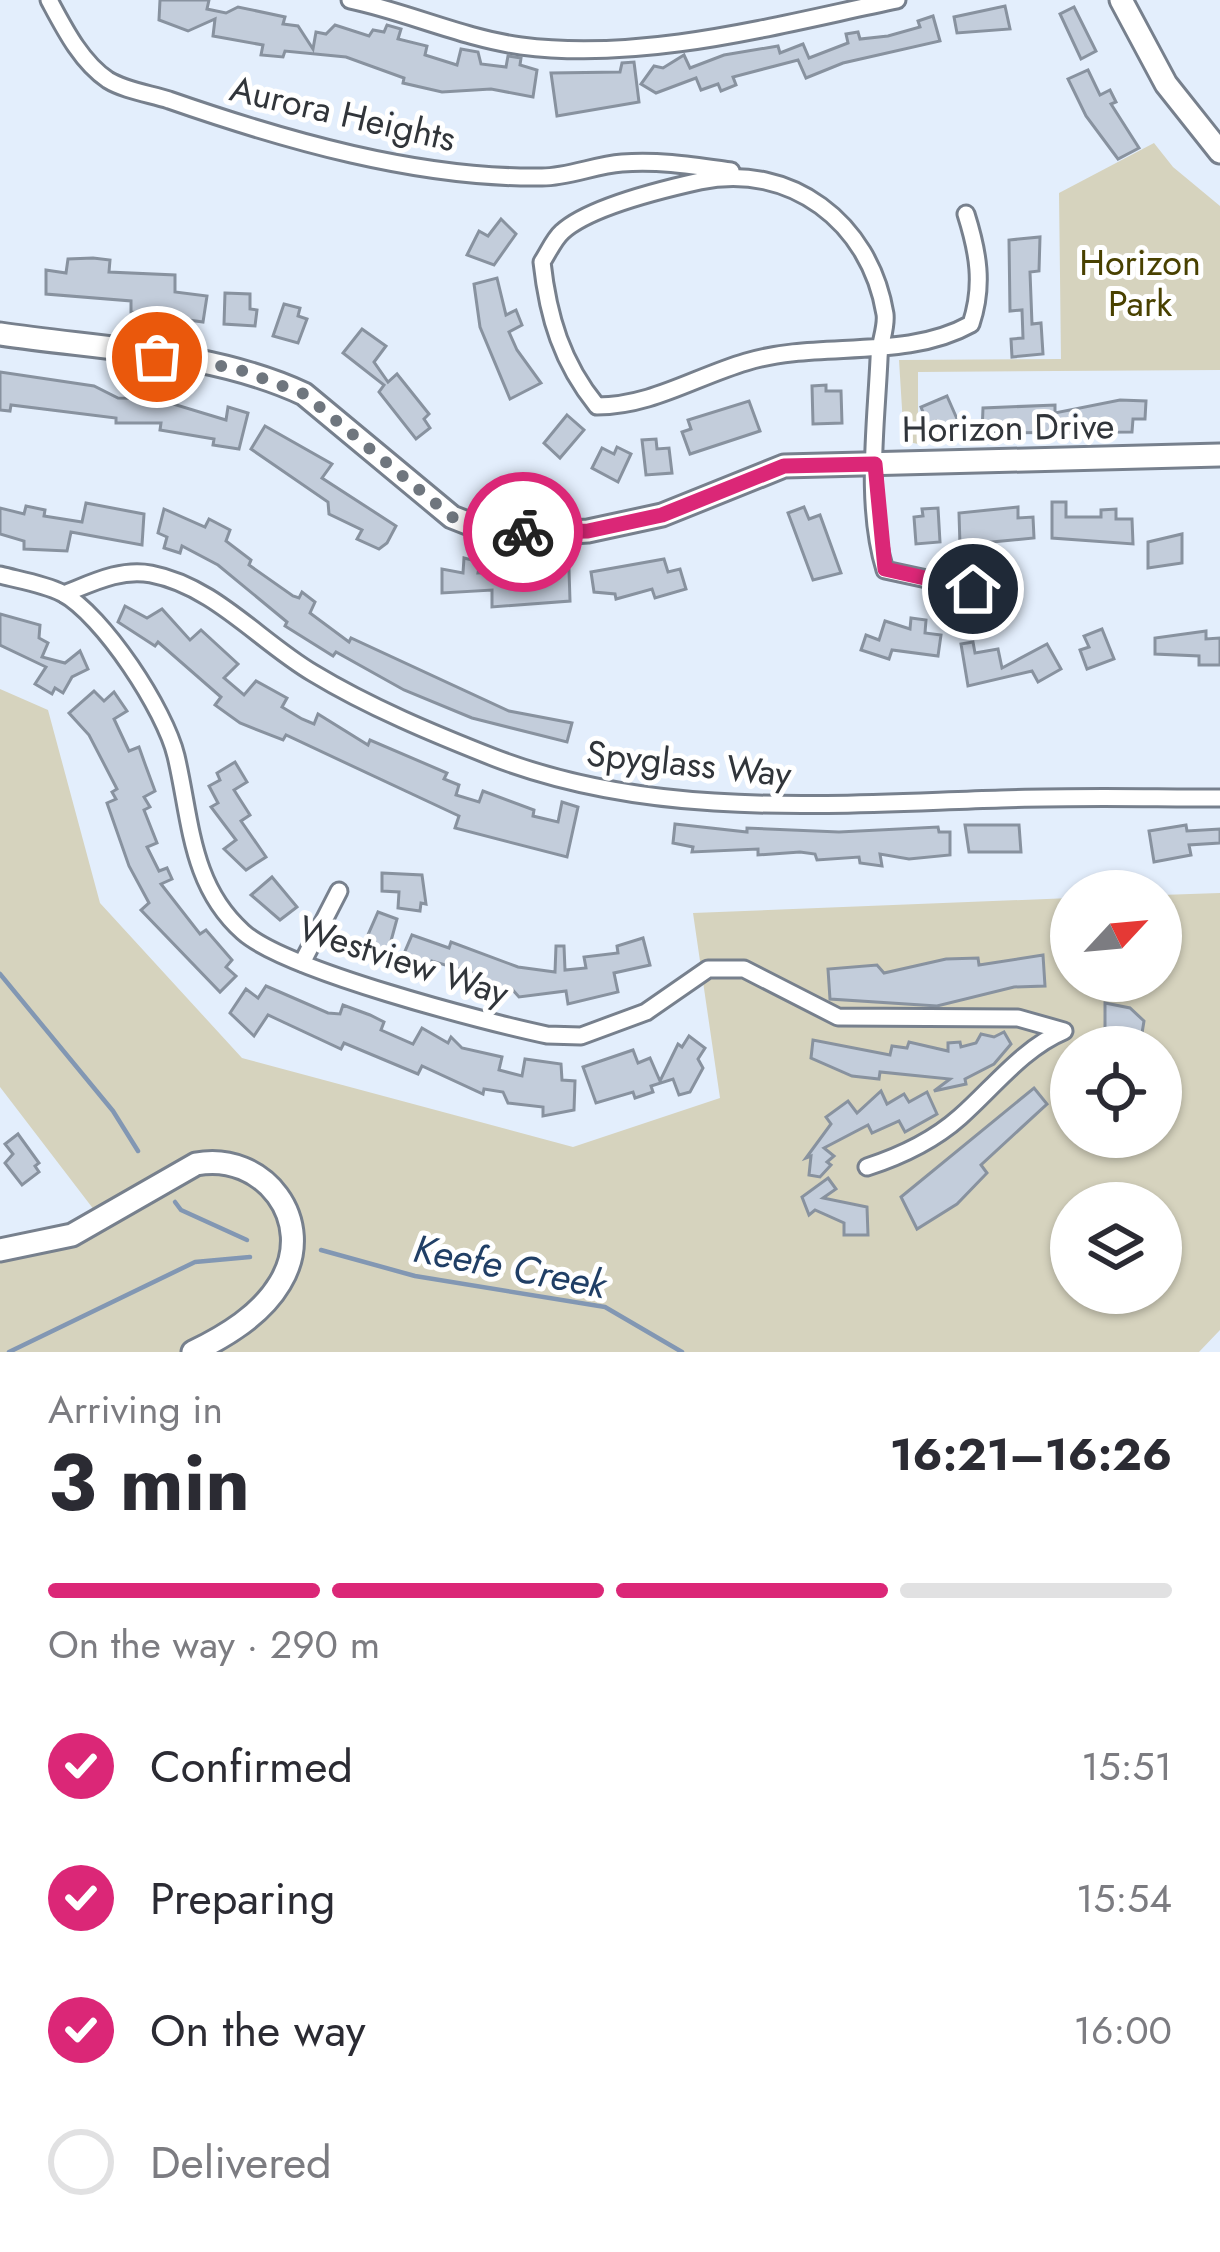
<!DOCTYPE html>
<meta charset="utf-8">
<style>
:root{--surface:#fff;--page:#f7f7f7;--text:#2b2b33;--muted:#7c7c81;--line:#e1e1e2;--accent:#db2777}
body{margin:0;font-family:Jost,sans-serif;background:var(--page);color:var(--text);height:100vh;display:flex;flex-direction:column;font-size:45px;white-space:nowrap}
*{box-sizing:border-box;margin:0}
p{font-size:39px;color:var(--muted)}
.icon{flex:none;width:66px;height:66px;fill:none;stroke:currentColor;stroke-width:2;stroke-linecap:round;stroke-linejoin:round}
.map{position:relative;height:1352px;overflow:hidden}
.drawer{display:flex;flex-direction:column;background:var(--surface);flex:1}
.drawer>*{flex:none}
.needle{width:78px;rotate:64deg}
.tools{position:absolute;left:1050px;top:870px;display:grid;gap:24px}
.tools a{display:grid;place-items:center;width:132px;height:132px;border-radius:50%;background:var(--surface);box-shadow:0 3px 9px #0004;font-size:60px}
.pin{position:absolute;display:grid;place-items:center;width:102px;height:102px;color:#fff;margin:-51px;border:6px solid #fff;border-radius:50%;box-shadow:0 3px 12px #0007}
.courier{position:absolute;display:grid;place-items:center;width:120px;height:120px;margin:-60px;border:9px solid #db2777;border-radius:50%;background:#fff;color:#222;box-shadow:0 3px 15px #0007}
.summary em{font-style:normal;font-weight:700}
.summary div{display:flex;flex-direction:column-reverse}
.summary{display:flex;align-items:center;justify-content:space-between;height:204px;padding:0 48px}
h1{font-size:78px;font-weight:700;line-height:90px}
.bar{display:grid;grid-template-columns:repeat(4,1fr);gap:18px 12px;align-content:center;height:144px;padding:0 48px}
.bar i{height:15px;border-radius:9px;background:var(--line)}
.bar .on{background:var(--accent)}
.bar p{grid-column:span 4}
ol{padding:0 48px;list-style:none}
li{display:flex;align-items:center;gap:36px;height:132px}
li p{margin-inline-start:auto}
li .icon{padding:12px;border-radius:50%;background:var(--accent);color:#fff;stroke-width:4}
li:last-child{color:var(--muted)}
li i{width:66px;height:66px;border:6px solid var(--line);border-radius:50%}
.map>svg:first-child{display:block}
.green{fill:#d6d3be;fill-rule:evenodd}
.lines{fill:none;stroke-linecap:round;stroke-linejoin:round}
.stream{stroke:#8297b3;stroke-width:4.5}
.building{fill:#c3cddb;stroke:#88929f;stroke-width:3}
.street-casing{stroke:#77808d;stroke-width:21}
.secondary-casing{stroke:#77808d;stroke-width:27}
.street{stroke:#fff;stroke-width:15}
.secondary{stroke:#fff;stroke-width:21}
.done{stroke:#6f767e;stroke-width:12;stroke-dasharray:0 21.6}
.route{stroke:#db2777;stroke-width:15}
.labels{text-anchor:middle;stroke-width:10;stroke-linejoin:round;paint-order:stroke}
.street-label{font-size:36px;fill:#31353a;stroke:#fff}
.park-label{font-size:36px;fill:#494100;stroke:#fff}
.water-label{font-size:39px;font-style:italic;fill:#203f66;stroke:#fff}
</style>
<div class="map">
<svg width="1220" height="1352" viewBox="0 0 1220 1352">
<rect width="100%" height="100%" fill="#e3eefc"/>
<g class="green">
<polygon points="1154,143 1173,167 1220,206 1220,370 918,372 918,444 904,441 899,360 1061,359 1059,193"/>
<path d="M0,689L48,710L100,903L242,1058L573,1147L720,1098L693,913L1071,898V981H1161V895L1220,893V1330L1199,1352H0V1249L101,1219L0,1087ZM1071,1047H1161V1137H1071ZM1071,1203H1161V1293H1071Z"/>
</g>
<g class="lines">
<g class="stream">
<polyline points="0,974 113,1111 138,1151"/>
<polyline points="175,1202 181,1210 247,1240"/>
<polyline points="321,1250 415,1276 605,1307 682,1352"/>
<polyline points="9,1352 195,1262 250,1257"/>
</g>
</g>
<g class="building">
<polygon points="160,0 209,0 207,9 226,13 238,7 285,17 283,24 298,26 313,49 316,32 326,34 335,25 369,36 373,30 384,32 387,25 401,29 398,39 427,46 425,55 457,65 461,49 478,52 481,64 506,67 508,56 521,58 520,65 537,70 533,97 491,89 442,92 403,83 404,78 346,57 285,51 283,57 261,55 263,45 213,36 215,19 188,31 159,20"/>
<polygon points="1005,6 1010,29 957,33 954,17"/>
<polygon points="1074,7 1096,51 1081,59 1060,14"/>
<polygon points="933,16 940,41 843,63 806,78 798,60 733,77 736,85 721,91 718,84 701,90 696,78 656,93 641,84 654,66 663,68 684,55 690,68 724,55 778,46 780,53 803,44 809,58 848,43 846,34 858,32 860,39 888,36 920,27 918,21"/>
<polygon points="634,62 639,102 557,116 551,73 620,72 622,63"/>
<polygon points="1088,70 1100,95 1110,90 1116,102 1111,104 1139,148 1118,159 1086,116 1068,79"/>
<polygon points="501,219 516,234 494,265 467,255 479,231 488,236"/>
<polygon points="1040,237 1039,271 1030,272 1032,324 1041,323 1043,354 1012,357 1011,339 1023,338 1022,310 1010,311 1009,240"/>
<polygon points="93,258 110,260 109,272 175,275 175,292 207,296 203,322 131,312 131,301 46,294 46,270 66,273 68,259"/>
<polygon points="497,278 506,315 516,310 522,325 509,332 517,350 541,383 510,399 480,327 474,284"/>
<polygon points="225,293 250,294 250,309 257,310 255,326 224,324"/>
<polygon points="284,304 300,308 298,316 307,319 298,343 273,336"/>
<polygon points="362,329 386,346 374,362 388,382 397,374 429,414 424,419 430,428 416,439 379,392 384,385 343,353"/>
<polygon points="0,372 94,386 118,398 174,399 173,404 226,420 228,407 248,413 239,449 213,445 214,439 160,430 161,423 116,423 116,418 11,405 10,411 0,410"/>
<polygon points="826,385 826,391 841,391 842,423 813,424 812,386"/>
<polygon points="947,396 961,428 943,436 936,421 928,425 921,407"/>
<polygon points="1120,400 1146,401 1145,419 1133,419 1132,432 982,433 983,408 1055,405 1055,413"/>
<polygon points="749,401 760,431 690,454 682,432 691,429 688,420"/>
<polygon points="567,415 584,430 560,458 544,443"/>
<polygon points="265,426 332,464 322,478 396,526 387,543 379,549 357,539 362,530 329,514 328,502 251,449"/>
<polygon points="656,439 657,449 669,448 672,473 646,475 642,440"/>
<polygon points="617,447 631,454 618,482 592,468 602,448 614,454"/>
<polygon points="1052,502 1066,502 1066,517 1101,517 1101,510 1116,509 1116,519 1132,519 1133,544 1052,538"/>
<polygon points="86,503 144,514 142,545 71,532 67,551 24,549 24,541 0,534 0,508 24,514 26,506 45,510 44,516 82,522"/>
<polygon points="804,507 809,519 820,515 841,573 813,580 788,513"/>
<polygon points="1018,507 1018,518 1033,517 1034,538 960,545 959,513"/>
<polygon points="938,508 940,542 916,544 914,517 923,516 922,509"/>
<polygon points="164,509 205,527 209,519 230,530 226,541 251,560 249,565 293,596 299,598 302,592 315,602 310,613 349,642 351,638 509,711 572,723 567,742 472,718 404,690 336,652 333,656 285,626 287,622 218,565 182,546 180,553 164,548 167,537 158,533"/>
<polygon points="1182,534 1182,563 1148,568 1148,542"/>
<polygon points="464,558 480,562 478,573 507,572 508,577 521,576 521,582 554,580 553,570 569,570 570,601 492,607 492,590 442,593 442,569 463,573"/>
<polygon points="664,559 668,572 680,569 686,589 655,598 652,589 616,599 615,594 594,592 591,572"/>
<polygon points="125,606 147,618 162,609 190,640 201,630 238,664 224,678 244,695 256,681 287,698 282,707 302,719 314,724 318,714 368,745 370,740 447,773 444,779 459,785 456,795 479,802 483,791 534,810 533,816 558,822 562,802 578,807 567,857 455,828 459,816 286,735 283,740 240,723 215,705 221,697 158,642 155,646 118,622"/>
<polygon points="0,614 40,625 39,638 48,643 42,657 65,663 80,651 88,669 72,677 63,693 55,688 52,694 35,684 46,667 0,645"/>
<polygon points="911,618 926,620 925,633 941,635 938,656 892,650 889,659 861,650 866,635 879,640 885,621 910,629"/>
<polygon points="1102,629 1114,659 1087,669 1080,650 1089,647 1084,636"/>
<polygon points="1206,631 1206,639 1220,638 1220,665 1199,665 1199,656 1155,654 1155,638"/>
<polygon points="973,642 975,653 998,649 1002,668 1047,644 1061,669 1038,682 1032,671 968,686 961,644"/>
<polygon points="94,691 104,701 114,692 127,711 114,719 129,751 139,747 145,764 155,791 144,797 150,807 144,810 157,843 147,847 159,871 167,868 172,879 161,884 200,934 206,930 232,960 226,967 236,976 220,992 141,910 149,903 129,866 107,803 116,799 112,792 117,789 89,735 69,713"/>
<polygon points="235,762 247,782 234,790 250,815 241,821 266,857 246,870 224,849 236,840 211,807 218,803 209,786 220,780 217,773"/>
<polygon points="675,824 747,832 747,828 839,832 938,827 939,832 950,832 950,855 909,859 880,854 882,866 860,863 859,857 817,860 815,854 800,852 758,855 758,849 692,852 693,847 673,843"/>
<polygon points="965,825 1019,825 1021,852 969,852"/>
<polygon points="1186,825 1187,831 1220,829 1220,843 1189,845 1191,855 1154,862 1149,831"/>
<polygon points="382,873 422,875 426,904 421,903 420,911 398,908 399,892 382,891"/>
<polygon points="272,877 297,907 280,920 251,895"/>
<polygon points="378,912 397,919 385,963 360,953"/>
<polygon points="412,935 449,948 451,942 518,967 555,972 556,946 564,946 565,970 586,968 584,957 618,953 617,946 643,938 650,965 614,973 618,992 568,1004 566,991 519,997 511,988 473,986 476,974 432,961 429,970 412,965 413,960 403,956"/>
<polygon points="1043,955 1045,986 1014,987 937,1006 830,999 828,969 877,965 884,973 946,959 978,958 979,965"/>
<polygon points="266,986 328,1013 340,1014 343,1005 370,1015 384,1022 381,1030 413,1044 422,1028 448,1043 451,1037 462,1048 502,1057 499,1070 522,1076 525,1059 561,1064 562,1080 575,1081 574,1110 543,1116 543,1107 508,1103 503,1092 484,1089 483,1094 422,1066 418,1074 344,1043 341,1049 268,1015 254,1036 230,1013 246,989 258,998"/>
<polygon points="1105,1003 1130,1008 1144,1021 1142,1033 1105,1029"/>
<polygon points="1004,1032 1011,1044 994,1064 965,1079 966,1084 934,1091 950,1079 880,1072 879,1079 852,1076 811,1058 813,1040 890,1055 892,1046 907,1048 909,1042 948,1051 948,1043 960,1042 961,1047 976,1043 981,1034 994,1037"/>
<polygon points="689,1036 705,1048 698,1059 703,1068 690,1092 679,1095 673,1079 651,1086 653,1092 635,1098 633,1092 596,1103 583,1067 633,1050 638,1063 650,1058 660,1081 678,1044 682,1047"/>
<polygon points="1034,1088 1047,1104 981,1165 987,1173 957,1204 917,1229 901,1197"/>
<polygon points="881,1091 887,1104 904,1094 909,1102 927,1092 937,1114 905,1132 899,1121 872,1133 868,1125 824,1148 834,1156 827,1162 831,1165 820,1177 809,1175 811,1156 806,1158 831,1124 826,1117 848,1101 857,1113"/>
<polygon points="18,1134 39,1163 35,1166 39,1172 22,1185 5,1163 13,1154 5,1144"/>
<polygon points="828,1178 836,1189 823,1198 867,1207 868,1235 844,1235 844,1223 815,1210 809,1215 802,1197"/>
</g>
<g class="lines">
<defs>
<g id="street">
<path d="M49,0C64,28 81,62 108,80C124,90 150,94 169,100C284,140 418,179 542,177C569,177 595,165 622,163C659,160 695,166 731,171"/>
<path d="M350,0C407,12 463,38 521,46C645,62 776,25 897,0"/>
<path d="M966,214C978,252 984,285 971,324C905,361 817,340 746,362C695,377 651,406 597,406C562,363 548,317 542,262C548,253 554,239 562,232C589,207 664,189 700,181C790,162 870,222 885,314C887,328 879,344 879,359C876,426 865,505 885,570L973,589"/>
<path d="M0,575C19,580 44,584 62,593C103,615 165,710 176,756C191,819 190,885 243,932C285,970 485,1022 547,1035L581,1036L646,1012L708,969H744L838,1017L1018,1018L1064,1031C1023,1048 993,1088 960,1117C933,1141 901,1156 867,1167"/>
<path d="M64,594C92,583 121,568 151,574C214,586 259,641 313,673C369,707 434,734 495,758C657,820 832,804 1001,799C1074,796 1147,798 1220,798"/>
<polyline points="302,963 339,891"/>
</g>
<g id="secondary">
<polyline points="1121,0 1166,84 1220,152"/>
<path d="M0,334C100,349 212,351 304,394L452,517L480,528L541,534L588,531L662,515L784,466L1220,455"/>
<path d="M0,1250L72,1235L196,1164C263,1151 318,1221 280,1283C261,1315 226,1336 193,1352"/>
</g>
</defs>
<use href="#street" class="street-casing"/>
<use href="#secondary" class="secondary-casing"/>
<use href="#street" class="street"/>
<use href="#secondary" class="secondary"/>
</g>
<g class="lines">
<polyline class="done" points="157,357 235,368 304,394 452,517 480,528 523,532"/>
<polyline class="route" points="523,532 588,531 662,515 784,466 875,464 885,569 973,589"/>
</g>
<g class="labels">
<g class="street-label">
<text transform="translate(343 113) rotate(13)" y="13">Aurora Heights</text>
<text transform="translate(1008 427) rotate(-1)" y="13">Horizon Drive</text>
<text transform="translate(689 763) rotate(6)" y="13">Spyglass Way</text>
<text transform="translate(404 960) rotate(18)" y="13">Westview Way</text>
</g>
<g class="park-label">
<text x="1140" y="275">Horizon<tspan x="1140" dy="41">Park</tspan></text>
</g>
<g class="water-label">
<text transform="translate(510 1266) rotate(11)" y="14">Keefe Creek</text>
</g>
</g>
</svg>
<div class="tools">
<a><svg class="needle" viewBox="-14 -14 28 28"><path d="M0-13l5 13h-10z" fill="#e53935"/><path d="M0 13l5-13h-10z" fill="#7c7c81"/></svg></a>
<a><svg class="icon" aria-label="locate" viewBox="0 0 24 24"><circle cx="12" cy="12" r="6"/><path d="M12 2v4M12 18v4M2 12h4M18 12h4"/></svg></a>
<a><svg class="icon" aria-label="layers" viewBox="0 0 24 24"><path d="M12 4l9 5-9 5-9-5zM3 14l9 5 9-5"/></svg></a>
</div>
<div class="pin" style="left:157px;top:357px;background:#ea580c"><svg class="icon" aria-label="bag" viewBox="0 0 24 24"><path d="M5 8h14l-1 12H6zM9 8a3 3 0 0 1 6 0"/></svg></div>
<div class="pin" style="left:973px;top:589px;background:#1f2937"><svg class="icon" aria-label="home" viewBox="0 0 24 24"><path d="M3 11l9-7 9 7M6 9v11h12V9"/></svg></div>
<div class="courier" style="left:523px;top:532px"><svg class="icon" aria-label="bike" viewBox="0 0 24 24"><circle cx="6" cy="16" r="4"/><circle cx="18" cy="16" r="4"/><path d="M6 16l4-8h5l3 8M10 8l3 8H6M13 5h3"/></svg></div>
</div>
<section class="drawer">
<div class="summary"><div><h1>3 min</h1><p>Arriving in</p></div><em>16:21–16:26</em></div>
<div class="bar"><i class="on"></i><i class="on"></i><i class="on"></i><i></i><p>On the way · 290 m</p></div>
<ol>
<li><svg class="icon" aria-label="check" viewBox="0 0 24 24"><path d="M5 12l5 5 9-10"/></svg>Confirmed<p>15:51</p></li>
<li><svg class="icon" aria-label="check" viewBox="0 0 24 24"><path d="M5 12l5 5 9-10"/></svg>Preparing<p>15:54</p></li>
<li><svg class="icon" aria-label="check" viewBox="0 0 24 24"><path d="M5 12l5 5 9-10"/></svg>On the way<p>16:00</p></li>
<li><i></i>Delivered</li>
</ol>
</section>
